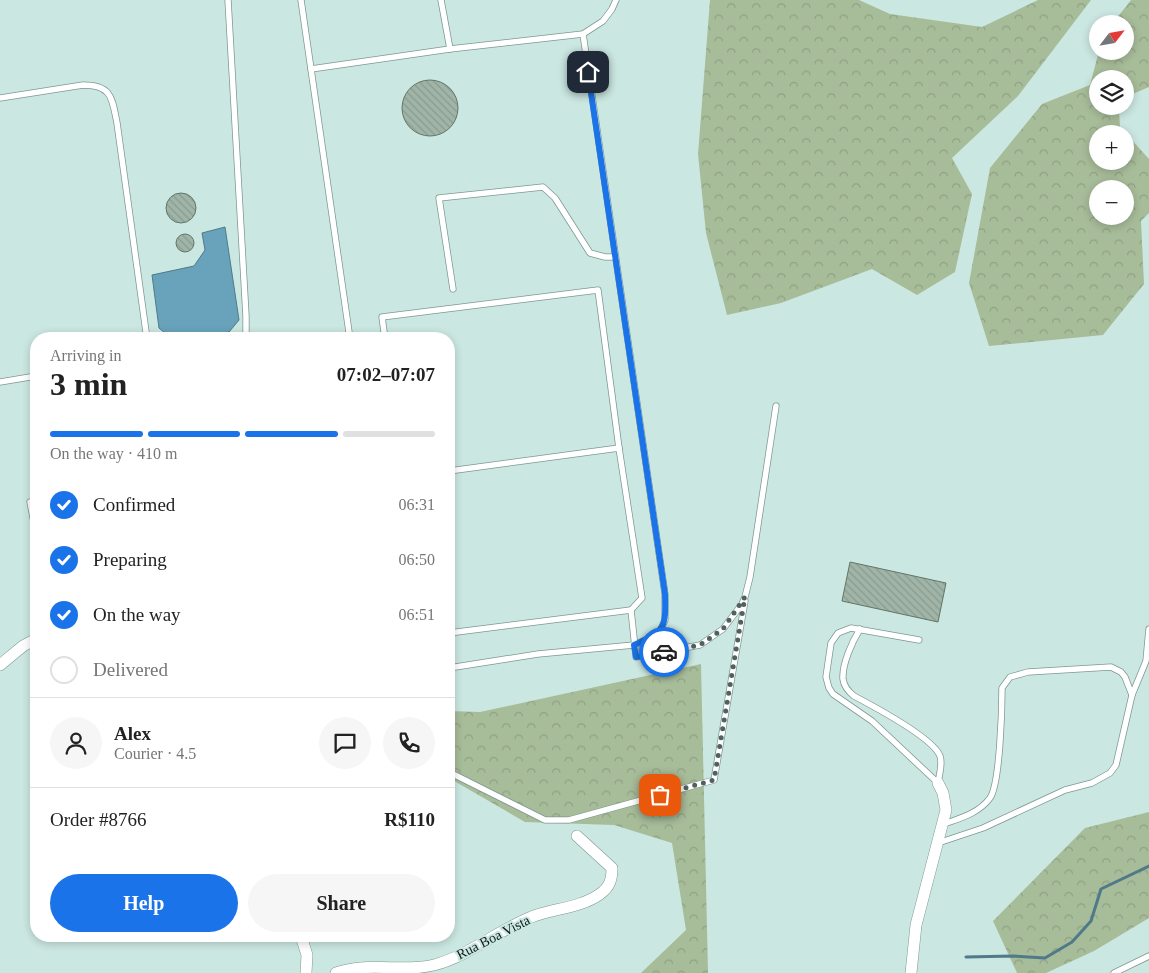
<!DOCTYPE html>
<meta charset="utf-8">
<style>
:root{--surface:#fff;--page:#f6f6f6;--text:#222;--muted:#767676;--line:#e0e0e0;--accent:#1a73e8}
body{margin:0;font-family:"Times New Roman",serif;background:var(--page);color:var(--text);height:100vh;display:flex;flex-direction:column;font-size:19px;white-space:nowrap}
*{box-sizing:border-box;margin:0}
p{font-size:16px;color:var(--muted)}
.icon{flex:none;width:28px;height:28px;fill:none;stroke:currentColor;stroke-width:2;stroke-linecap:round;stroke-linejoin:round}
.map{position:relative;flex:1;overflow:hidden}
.panel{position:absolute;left:30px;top:332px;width:425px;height:610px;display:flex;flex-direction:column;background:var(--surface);border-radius:20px;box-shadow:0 2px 8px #0003}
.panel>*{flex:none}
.needle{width:32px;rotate:59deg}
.controls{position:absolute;left:1089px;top:15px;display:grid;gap:10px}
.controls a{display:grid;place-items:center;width:45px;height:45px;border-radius:50%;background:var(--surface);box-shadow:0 2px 8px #0003;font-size:25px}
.pin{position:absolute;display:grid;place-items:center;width:42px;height:42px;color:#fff;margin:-21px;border-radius:10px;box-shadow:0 2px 8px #0006}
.courier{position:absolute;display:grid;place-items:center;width:50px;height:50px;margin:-25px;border:4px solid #1a73e8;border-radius:50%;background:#fff;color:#222;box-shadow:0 1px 6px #0007}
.summary em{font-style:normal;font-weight:800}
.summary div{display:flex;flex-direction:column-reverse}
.summary{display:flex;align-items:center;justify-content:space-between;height:85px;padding:0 20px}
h1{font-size:32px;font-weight:800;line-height:38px}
.bar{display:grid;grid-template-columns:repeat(4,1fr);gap:8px 5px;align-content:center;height:60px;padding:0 20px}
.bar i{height:6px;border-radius:4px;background:var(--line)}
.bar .active{background:var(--accent)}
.bar p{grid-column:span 4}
.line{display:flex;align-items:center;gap:12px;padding:0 20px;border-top:1px solid var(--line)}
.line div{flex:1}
.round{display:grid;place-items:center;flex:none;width:52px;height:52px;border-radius:26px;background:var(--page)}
ol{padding:0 20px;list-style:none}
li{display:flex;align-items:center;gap:15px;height:55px}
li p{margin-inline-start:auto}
li .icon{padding:5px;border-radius:50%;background:var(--accent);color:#fff;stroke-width:4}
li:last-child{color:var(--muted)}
li i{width:28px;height:28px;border:2px solid var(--line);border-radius:50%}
.primary-button{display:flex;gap:10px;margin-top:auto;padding:10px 20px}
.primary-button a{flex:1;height:58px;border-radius:30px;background:var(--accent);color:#fff;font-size:20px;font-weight:800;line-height:58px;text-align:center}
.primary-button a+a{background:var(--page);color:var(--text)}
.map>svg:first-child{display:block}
.forest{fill:url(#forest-crowns);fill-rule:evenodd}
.water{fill:#68a3bb;stroke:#4e7a8a}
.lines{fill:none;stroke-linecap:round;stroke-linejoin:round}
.stream{stroke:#4e7a8a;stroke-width:3}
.building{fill:url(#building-back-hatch);stroke:#617568}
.service-casing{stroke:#7d9892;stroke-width:7}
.minor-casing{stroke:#7d9892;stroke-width:12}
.service{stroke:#fff;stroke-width:5.5}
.minor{stroke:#fff;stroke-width:11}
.done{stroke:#51625e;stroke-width:5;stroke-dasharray:0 9}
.route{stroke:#1a73e8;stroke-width:6}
.labels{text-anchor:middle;stroke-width:4;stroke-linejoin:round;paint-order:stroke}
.street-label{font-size:14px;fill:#101b18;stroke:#cbe7e1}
</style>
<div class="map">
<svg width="1149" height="973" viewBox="0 0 1149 973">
<defs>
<pattern id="forest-crowns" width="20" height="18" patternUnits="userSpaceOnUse" patternTransform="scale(1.25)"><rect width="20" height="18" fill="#a7bc99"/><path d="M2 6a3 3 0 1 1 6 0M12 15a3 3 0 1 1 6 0" fill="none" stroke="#8fa183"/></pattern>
<pattern id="building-back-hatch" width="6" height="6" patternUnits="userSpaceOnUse" patternTransform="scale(1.25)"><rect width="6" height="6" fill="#a0b5a7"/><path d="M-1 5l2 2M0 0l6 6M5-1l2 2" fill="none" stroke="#899b8f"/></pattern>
</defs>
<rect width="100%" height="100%" fill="#cbe7e1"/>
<g class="forest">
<polygon points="710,0 859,0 890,14 982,27 1038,0 1091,0 1018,96 952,158 972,194 955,272 917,295 872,269 781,303 727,315 706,233 698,154"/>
<path d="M1131,0H1149V87L1135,93L1125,103V79H1098V106H1122L1119,109L1120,127L1149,159V213L1141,221L1144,284L1103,335L989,346L969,283L990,168L1042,104L1090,85L1099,51H1125V24H1112ZM1098,134H1125V161H1098ZM1098,189H1125V216H1098Z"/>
<polygon points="701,664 708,973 641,973 686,930 672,843 614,825 525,822 449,778 449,711 480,712"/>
<polygon points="1149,812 1149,918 1094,951 1046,973 1017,973 993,921 1085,828"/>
</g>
<polygon class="water" points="225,227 239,320 229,332 191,339 172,339 159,328 152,275 194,266 205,250 202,233"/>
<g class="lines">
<polyline class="stream" points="966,957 1013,956 1045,958 1072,942 1091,921 1101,889 1149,866"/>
</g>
<g class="building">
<circle cx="430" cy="108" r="28"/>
<circle cx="181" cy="208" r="15"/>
<circle cx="185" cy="243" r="9"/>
<polygon points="850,562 946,583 938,622 842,601"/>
</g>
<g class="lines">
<defs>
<g id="service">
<polyline points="228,0 246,316 246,332 243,339"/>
<polyline points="301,0 350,339"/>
<polyline points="441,0 450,49"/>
<polyline points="311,69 450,49 583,34 603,21 612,9 616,0"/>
<path d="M0,98L83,85C112,85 112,98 117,123L147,339"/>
<polyline points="453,289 439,198 543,187 555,198 590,253 605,257 615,257"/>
<polyline points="385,339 382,317 598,290 619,448"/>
<polyline points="0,382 36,376"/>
<polyline points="449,471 619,448 642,598 631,610 636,657 700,645 723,629 742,604 745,597 750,577 776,406"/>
<polyline points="30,502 36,533"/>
<path d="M860,629C852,642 842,664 843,679C844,687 849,692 854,696C873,706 933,738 940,756C943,765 939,775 938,783"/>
<polyline points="449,633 631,610"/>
<polyline points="919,640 851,628 838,633 831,643 826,677 829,688 833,694 872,721 938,783"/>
<polyline points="449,668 538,654 634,645 654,636 661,629 665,620 665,594 583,34"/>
<polyline points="1132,695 1146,661 1149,629"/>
<polyline points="449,772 545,820 569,820 714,780 745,601"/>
<path d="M938,843L983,828L1065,790L1092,783L1110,773L1116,765L1132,695L1125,677L1121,672L1111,667L1028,672L1010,677L1002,688C1002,708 1000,784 990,798C979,813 961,818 944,824"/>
<polyline points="1114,973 1149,956"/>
</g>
<g id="minor">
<polyline points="0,665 23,646 36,639"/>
<polyline points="301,936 307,955 306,973"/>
<path d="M336,973C370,961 401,973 434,965C468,956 496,932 529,918C552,908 579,909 600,894C610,887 612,879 612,868L577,836"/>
<polyline points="911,973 916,925 946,810 943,793 938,783"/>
</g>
</defs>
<use href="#service" class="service-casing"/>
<use href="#minor" class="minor-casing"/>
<use href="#service" class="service"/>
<use href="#minor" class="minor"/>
</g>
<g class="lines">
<polyline class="done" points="660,795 714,780 745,597 723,629 700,645 664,652"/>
<path class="route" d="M588,72L665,594C666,629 665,631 634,645L636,657L664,652"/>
</g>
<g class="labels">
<g class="street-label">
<text transform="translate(493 937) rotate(-27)" y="5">Rua Boa Vista</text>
</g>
</g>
</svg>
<div class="controls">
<a><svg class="needle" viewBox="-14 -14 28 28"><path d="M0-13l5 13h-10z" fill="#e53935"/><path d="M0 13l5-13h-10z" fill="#767676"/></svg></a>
<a><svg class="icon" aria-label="layers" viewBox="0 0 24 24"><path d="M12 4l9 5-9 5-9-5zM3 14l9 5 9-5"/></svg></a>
<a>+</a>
<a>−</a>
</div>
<div class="pin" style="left:660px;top:795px;background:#ea580c"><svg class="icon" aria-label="bag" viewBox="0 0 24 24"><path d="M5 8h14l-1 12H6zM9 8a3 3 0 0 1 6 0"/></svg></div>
<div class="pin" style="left:588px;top:72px;background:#1f2937"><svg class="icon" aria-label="home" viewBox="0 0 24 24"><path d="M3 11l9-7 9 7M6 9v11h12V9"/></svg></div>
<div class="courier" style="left:664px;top:652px"><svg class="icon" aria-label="car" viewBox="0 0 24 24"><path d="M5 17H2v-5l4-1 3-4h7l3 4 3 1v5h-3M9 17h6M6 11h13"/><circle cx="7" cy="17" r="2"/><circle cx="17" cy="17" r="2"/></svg></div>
<section class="panel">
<div class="summary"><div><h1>3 min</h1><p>Arriving in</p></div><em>07:02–07:07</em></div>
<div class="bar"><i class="active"></i><i class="active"></i><i class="active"></i><i></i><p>On the way · 410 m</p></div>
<ol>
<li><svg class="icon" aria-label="check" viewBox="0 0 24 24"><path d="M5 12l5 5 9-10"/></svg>Confirmed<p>06:31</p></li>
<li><svg class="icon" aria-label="check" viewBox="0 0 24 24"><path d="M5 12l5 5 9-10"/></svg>Preparing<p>06:50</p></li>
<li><svg class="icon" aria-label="check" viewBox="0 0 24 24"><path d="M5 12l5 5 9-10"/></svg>On the way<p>06:51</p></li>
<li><i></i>Delivered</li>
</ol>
<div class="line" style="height:90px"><a class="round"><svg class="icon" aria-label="person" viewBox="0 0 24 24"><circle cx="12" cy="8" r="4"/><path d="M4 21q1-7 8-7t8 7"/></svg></a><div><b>Alex</b><p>Courier · 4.5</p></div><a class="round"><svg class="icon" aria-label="chat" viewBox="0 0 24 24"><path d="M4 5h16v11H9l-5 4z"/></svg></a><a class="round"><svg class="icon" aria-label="phone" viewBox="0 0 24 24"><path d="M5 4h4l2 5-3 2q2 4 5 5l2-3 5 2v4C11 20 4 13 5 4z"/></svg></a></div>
<div class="line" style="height:65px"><div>Order #8766</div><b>R$110</b></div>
<div class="primary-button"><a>Help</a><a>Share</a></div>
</section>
</div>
